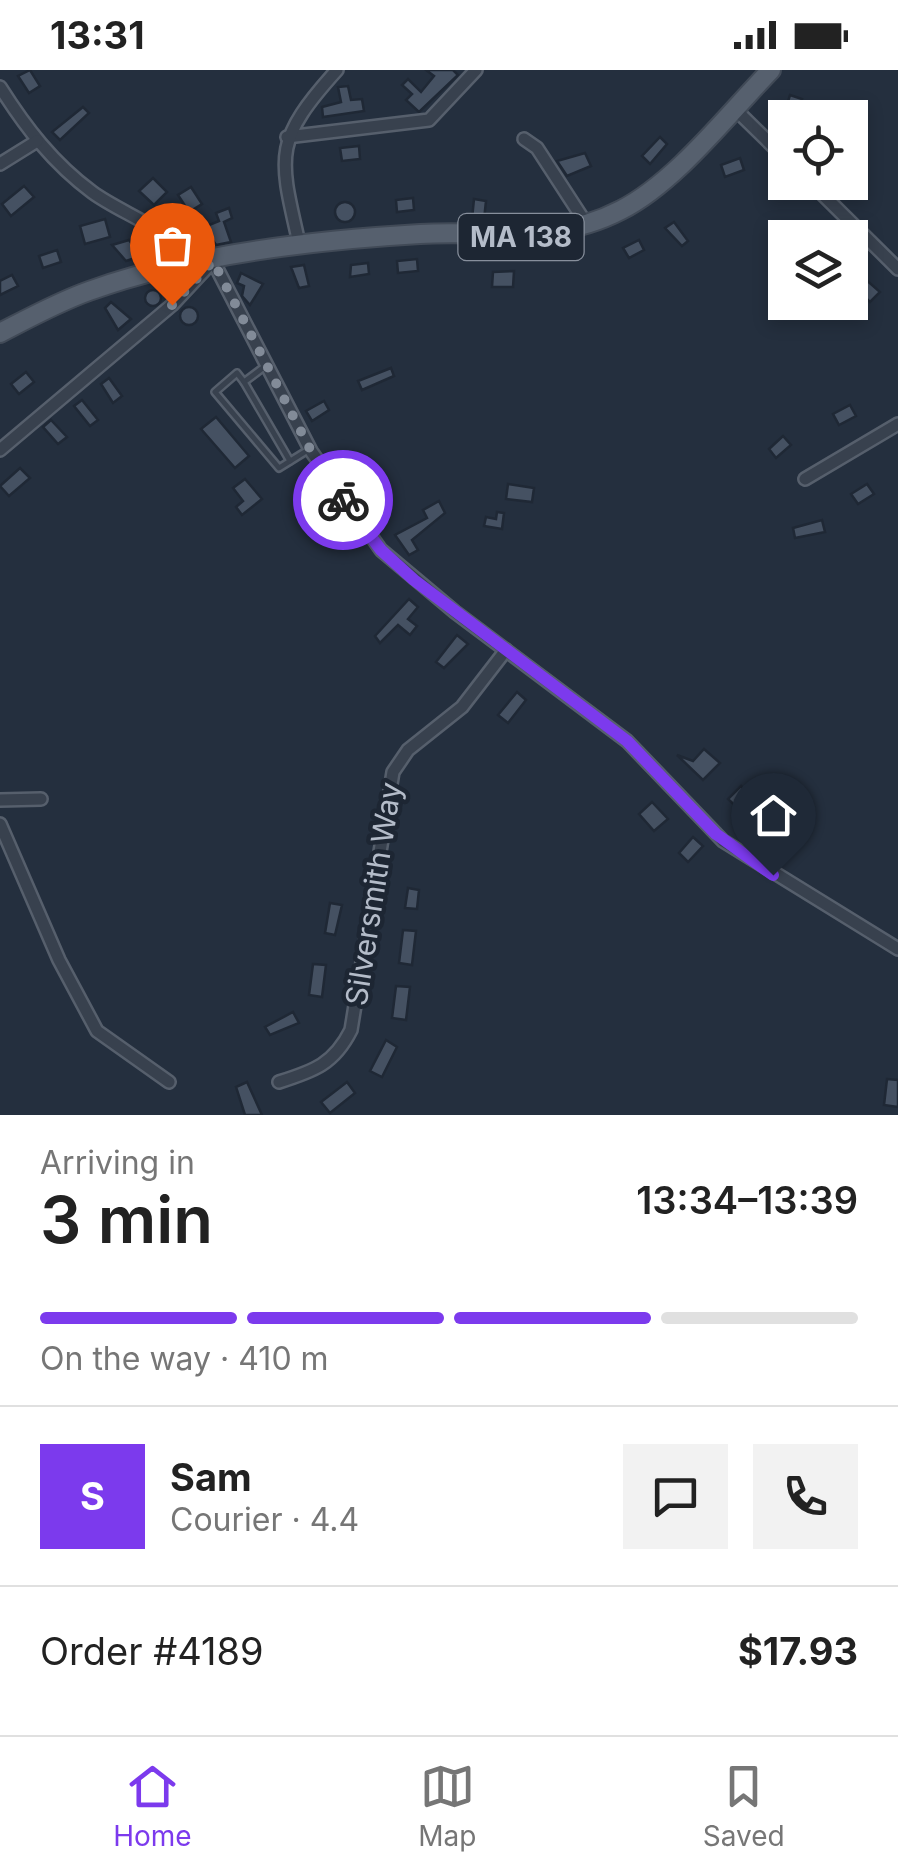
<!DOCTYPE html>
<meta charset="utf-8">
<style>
:root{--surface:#fff;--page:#f2f2f2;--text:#222;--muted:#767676;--line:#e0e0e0;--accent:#7c3aed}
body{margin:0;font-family:Inter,sans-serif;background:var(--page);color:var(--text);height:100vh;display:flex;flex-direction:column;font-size:38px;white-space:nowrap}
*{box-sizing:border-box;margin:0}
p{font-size:32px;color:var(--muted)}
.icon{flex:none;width:55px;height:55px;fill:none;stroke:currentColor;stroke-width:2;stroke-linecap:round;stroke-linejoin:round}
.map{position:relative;height:1045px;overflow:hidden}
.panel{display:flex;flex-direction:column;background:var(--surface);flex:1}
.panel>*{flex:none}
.tools{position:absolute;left:768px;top:30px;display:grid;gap:20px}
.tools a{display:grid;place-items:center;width:100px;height:100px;border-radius:0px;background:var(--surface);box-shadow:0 5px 15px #0003;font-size:50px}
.pin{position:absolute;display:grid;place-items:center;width:85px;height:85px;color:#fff;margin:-102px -42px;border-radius:50% 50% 50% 0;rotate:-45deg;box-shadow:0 0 10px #0007}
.pin .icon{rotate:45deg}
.courier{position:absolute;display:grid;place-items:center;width:100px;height:100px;margin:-50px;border:8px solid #7c3aed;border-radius:50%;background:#fff;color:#222;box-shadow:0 2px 12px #0007}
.overview em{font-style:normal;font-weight:600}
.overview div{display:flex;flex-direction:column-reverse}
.overview{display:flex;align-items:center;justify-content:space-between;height:170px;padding:0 40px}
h1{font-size:65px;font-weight:600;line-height:75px}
.bar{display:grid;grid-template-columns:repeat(4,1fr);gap:15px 10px;align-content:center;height:120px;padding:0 40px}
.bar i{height:12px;border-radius:8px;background:var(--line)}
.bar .current{background:var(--accent)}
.bar p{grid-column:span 4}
.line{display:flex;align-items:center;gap:25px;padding:0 40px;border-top:2px solid var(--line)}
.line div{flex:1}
.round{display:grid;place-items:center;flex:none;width:105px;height:105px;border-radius:0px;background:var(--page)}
.status{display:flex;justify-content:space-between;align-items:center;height:70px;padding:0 50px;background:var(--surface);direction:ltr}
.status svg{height:28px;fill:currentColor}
.menu{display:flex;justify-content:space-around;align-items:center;height:140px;border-top:2px solid var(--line);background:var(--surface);font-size:28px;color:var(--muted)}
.menu a{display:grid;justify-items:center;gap:5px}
.menu .current{color:var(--accent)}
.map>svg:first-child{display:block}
.building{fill:#455162;stroke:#1f2835;stroke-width:2.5}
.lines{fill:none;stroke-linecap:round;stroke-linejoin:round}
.service-casing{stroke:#565f6c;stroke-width:10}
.minor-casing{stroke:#565f6c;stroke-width:16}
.primary-casing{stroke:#414a57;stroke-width:22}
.service{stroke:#38414e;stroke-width:5}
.minor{stroke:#38414e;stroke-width:11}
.primary{stroke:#56606e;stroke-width:18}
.done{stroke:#828b98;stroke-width:10;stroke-dasharray:0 18}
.route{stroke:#7c3aed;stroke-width:12}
.labels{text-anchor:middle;stroke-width:9;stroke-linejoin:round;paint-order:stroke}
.shield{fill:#1d2633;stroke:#878f9c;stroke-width:2.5}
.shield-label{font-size:28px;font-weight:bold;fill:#b4bcc9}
.street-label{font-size:30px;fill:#b4bcc9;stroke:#1d2633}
</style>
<div class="status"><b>13:31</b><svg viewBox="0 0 49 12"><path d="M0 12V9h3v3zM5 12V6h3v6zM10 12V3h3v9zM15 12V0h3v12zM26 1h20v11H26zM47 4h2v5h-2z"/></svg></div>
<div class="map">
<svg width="898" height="1045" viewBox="0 0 898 1045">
<rect width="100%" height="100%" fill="#242f3e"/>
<g class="building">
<polygon points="30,0 40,16 29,23 18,6"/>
<polygon points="426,0 453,0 458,5 419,42 406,30 412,24 402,15 408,9 421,22 434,6"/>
<polygon points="348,16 351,30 362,29 364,41 323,47 322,37 341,32 338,17"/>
<polygon points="790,25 802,29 796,48 784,44"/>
<polygon points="83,37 89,43 60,70 52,62"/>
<polygon points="660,67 667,74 650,94 642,86"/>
<polygon points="359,76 360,89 342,91 340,78"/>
<polygon points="585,83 591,96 567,106 557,91"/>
<polygon points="740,88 744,100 725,107 721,95"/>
<polygon points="153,108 167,122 154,135 139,121"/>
<polygon points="24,116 34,127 11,146 2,134"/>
<polygon points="191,117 202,134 189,142 178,125"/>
<polygon points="413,128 414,140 397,142 396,130"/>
<polygon points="474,129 486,131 484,150 472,149"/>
<circle cx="345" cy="142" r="10"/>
<polygon points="229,138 232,148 224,152 231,172 216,175 204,157 219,151 216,143"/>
<polygon points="105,149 110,167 85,174 80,156"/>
<polygon points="674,152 688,171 682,176 665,158"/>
<polygon points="129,170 141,186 126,191 112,175"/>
<polygon points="639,170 644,180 629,188 623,178"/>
<polygon points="57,180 61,192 43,198 39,186"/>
<polygon points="417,189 418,201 398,203 397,191"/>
<polygon points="368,193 369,204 350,207 351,195"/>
<polygon points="304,195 309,216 299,218 291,197"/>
<polygon points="855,200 880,222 870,232 850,211"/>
<polygon points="514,201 513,217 492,217 493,202"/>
<polygon points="241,203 263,214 250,235 242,226 244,216 237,213"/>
<polygon points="12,205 18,216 0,225 0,211"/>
<circle cx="153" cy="228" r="8"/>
<polygon points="111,232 131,249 118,260 105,238"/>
<circle cx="189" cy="246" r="9"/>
<polygon points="391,298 394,306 362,320 358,311"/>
<polygon points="26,302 34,312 19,324 11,314"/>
<polygon points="109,308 122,326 113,333 101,314"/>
<polygon points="82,330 98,350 90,356 74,336"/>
<polygon points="324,331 329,340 312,351 306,341"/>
<polygon points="850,335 856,346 839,355 833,344"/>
<polygon points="216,347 249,386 235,398 201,359"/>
<polygon points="51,350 67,367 58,374 43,357"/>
<polygon points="783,366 791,375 776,388 769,379"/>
<polygon points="20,398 30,408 9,426 0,416"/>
<polygon points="365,398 381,425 370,432 357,404"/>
<polygon points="245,409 262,429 242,445 236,437 243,431 233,418"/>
<polygon points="508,414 534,418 532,432 506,429"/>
<polygon points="867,414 874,424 858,434 851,424"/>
<polygon points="439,431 445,443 412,470 418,480 409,485 395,465 427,448 423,440"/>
<polygon points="497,442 504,443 502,459 484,456 486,447 496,449"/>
<polygon points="822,450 825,462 795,468 793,458"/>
<polygon points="409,529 418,537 408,549 417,556 410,565 398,555 380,573 375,566"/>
<polygon points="457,565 468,574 444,598 436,592"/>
<polygon points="517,622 526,630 508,653 498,645"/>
<polygon points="704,679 720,693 703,710 677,685 693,691"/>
<polygon points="741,716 758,740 749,749 728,729"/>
<polygon points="652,732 668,749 654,761 639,744"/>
<polygon points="693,767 703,776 688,792 679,783"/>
<polygon points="408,818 419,820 417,839 405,838"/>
<polygon points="330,833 342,835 335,865 325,863"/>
<polygon points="403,860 416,861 412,895 399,893"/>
<polygon points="313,894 326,895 322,927 309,925"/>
<polygon points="396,916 410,917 406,950 392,948"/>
<polygon points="293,942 299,953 270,965 265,957"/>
<polygon points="386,970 397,977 382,1007 370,1001"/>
<polygon points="887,1009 898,1010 898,1037 884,1035"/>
<polygon points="247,1012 262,1045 245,1045 236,1017"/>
<polygon points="347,1012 355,1023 330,1043 321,1032"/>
</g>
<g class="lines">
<defs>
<g id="service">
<polyline points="264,297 244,312 237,303 215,322 279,398 308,380"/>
<polyline points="244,312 290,391"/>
</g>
<g id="minor">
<path d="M0,17C26,58 53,93 92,122C123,145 175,160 192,195"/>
<polyline points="734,38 785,88"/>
<polyline points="287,67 429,50 476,0"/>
<polyline points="524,69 537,78 587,155"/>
<polyline points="0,94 37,71"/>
<polyline points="810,112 898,199"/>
<path d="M300,177C279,86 272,72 337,0"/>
<polyline points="0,380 172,235 213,191 311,381 381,480 455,542 627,671 723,771 898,879"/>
<polyline points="805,409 898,354"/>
<polyline points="0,730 41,729"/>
<polyline points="0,754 59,890 97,961 169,1012"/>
<path d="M279,1012C314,1001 334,994 351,960L393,702L408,680L462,637L506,580"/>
</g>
<path id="primary" d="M0,263C29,248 58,232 89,221C188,185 315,170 420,164C491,160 554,175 621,140C676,112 728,44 771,0"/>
</defs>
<use href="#service" class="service-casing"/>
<use href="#minor" class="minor-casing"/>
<use href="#primary" class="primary-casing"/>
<use href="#service" class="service"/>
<use href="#minor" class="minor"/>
<use href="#primary" class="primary"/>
</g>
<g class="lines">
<polyline class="done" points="172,235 213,191 310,379 343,430"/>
<polyline class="route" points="343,430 381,480 414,510 627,671 716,764 773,805"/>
</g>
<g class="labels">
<rect class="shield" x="458.5" y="144" width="125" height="46" rx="8"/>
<g class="shield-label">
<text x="521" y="177">MA 138</text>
</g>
<g class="street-label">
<text transform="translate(374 824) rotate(-81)" y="10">Silversmith Way</text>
</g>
</g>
</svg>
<div class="tools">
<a><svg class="icon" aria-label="locate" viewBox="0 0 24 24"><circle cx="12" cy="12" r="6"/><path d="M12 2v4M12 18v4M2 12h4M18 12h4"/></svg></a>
<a><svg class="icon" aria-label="layers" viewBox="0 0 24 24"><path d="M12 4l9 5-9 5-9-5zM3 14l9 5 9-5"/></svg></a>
</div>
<div class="pin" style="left:172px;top:235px;background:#ea580c"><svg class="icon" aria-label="bag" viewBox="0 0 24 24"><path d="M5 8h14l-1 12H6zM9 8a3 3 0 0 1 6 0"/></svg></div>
<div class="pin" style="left:773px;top:805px;background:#1f2937"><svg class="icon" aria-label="home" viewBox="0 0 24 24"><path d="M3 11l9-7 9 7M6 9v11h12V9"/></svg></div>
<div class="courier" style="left:343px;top:430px"><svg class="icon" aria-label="bike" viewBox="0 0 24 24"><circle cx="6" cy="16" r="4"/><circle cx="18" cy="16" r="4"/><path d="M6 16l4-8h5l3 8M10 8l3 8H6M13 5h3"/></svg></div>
</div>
<section class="panel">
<div class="overview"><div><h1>3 min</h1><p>Arriving in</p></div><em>13:34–13:39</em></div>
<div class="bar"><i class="current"></i><i class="current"></i><i class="current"></i><i></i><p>On the way · 410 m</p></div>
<div class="line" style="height:180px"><b class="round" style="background:var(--accent);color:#fff">S</b><div><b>Sam</b><p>Courier · 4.4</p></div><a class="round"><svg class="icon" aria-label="chat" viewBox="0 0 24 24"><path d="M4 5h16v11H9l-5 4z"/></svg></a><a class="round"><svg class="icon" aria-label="phone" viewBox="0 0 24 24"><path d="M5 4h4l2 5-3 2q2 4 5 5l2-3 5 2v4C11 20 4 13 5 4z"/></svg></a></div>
<div class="line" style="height:130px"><div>Order #4189</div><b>$17.93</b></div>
</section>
<nav class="menu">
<a class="current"><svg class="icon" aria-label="home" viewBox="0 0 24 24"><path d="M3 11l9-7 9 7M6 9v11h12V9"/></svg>Home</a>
<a><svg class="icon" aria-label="map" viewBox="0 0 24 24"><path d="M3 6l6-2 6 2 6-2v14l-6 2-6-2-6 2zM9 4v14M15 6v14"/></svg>Map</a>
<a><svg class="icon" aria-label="saved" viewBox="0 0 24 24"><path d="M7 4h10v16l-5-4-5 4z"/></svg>Saved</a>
</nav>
